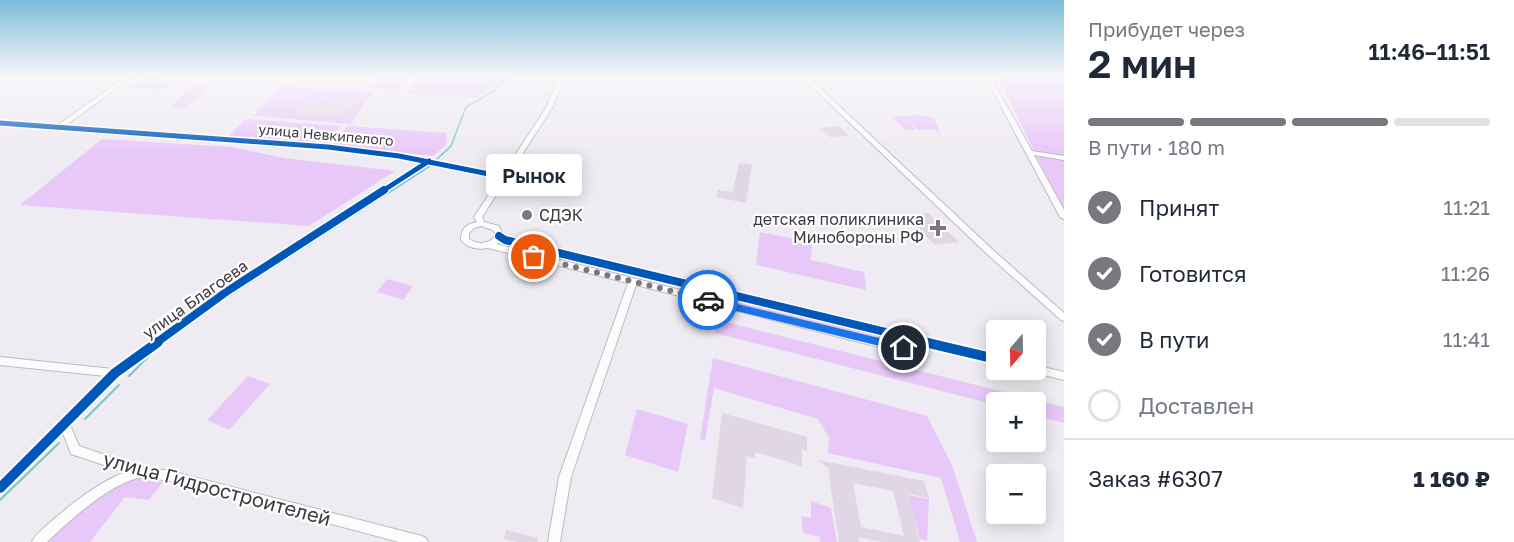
<!DOCTYPE html>
<html lang="ru">
<meta charset="utf-8">
<style>
:root{--surface:#fff;--page:#f6f6f7;--text:#1f2937;--muted:#747a83;--line:#e0e1e3;--accent:#7b777e}
body{margin:0;font-family:"Golos Text",sans-serif;background:var(--page);color:var(--text);height:100vh;display:flex;flex-direction:column;font-size:22px;white-space:nowrap}
*{box-sizing:border-box;margin:0}
p{font-size:20px;color:var(--muted)}
.icon{flex:none;width:33px;height:33px;fill:none;stroke:currentColor;stroke-width:2;stroke-linecap:round;stroke-linejoin:round}
.map{position:relative;flex:1;overflow:hidden}
.sheet{display:flex;flex-direction:column;background:var(--surface);width:450px}
.sheet>*{flex:none}
.needle{width:39px;rotate:200deg}
.tools{position:absolute;left:986px;top:320px;display:grid;gap:12px}
.tools a{display:grid;place-items:center;width:60px;height:60px;border-radius:6px;background:var(--surface);box-shadow:0 3px 15px #0003;font-size:30px}
.pin{position:absolute;display:grid;place-items:center;width:51px;height:51px;color:#fff;margin:-26px;border:3px solid #fff;border-radius:50%;box-shadow:0 2px 6px #0007}
.courier{position:absolute;display:grid;place-items:center;width:60px;height:60px;margin:-30px;border:4px solid #1a73e8;border-radius:50%;background:#fff;color:#222;box-shadow:0 2px 8px #0007}
.bubble{position:absolute;height:42px;border-radius:6px;background:var(--surface);box-shadow:0 3px 15px #0003;font-size:20px;font-weight:600;line-height:42px;text-align:center}
.head em{font-style:normal;font-weight:600}
.head div{display:flex;flex-direction:column-reverse}
.head{display:flex;align-items:center;justify-content:space-between;height:102px;padding:0 24px}
h1{font-size:39px;font-weight:600;line-height:45px}
.bar{display:grid;grid-template-columns:repeat(4,1fr);gap:9px 6px;align-content:center;height:72px;padding:0 24px}
.bar i{height:8px;border-radius:4px;background:var(--line)}
.bar .on{background:var(--accent)}
.bar p{grid-column:span 4}
.line{display:flex;align-items:center;gap:15px;padding:0 24px;border-top:2px solid var(--line)}
.line div{flex:1}
ol{padding:0 24px;list-style:none}
li{display:flex;align-items:center;gap:18px;height:66px}
li p{margin-inline-start:auto}
li .icon{padding:6px;border-radius:50%;background:var(--accent);color:#fff;stroke-width:4}
li:last-child{color:var(--muted)}
li i{width:33px;height:33px;border:3px solid var(--line);border-radius:50%}
main{display:flex;flex:1;min-height:0}
.map>svg:first-child{display:block}
.green{fill:#e8c8f9}
.lines{fill:none;stroke-linecap:round;stroke-linejoin:round}
.stream-far1{stroke:#7ac7c5;stroke-width:1.5}
.stream{stroke:#7ac7c5;stroke-width:2}
.building{fill:#e0d6e6;fill-rule:evenodd}
.minor-casing{stroke:#bebabf;stroke-width:2}
.minor{fill:#fdfcfd;fill-rule:evenodd}
.cycleway-far2-casing{stroke:#fff;stroke-width:8}
.cycleway-far1-casing{stroke:#fff;stroke-width:11}
.cycleway-casing{stroke:#fff;stroke-width:14}
.cycleway-far2{stroke:#0057b8;stroke-width:5}
.cycleway-far1{stroke:#0057b8;stroke-width:8}
.cycleway{stroke:#0057b8;stroke-width:10}
.route{fill:#1a73e8}
.done{stroke:#7b777e;stroke-width:6;stroke-dasharray:0 10.8}
.poi-dot{fill:#7b777e;stroke:#fff;stroke-width:2}
.labels{text-anchor:middle;stroke-width:4.5;stroke-linejoin:round;paint-order:stroke}
.far-street-label{font-size:14px;fill:#3d393f;stroke:#fff}
.poi-label{font-size:16px;fill:#3d393f;stroke:#fff;text-anchor:start}
.street-label{font-size:16px;fill:#3d393f;stroke:#fff}
.near-street-label{font-size:20px;fill:#3d393f;stroke:#fff}
</style>
<main>
<div class="map">
<svg width="1064" height="542" viewBox="0 0 1064 542">
<rect width="100%" height="100%" fill="#efebf2"/>
<g class="green">
<polygon points="377,76 409,76 400,90 369,88"/>
<polygon points="418,76 506,76 478,97 407,94"/>
<polygon points="1011,76 1064,76 1064,211 1000,82"/>
<polygon points="193,83 213,84 185,109 171,108"/>
<polygon points="282,86 373,92 351,124 253,116"/>
<polygon points="918,115 934,117 940,134 934,129 918,130 904,118 916,130 906,130 891,117"/>
<polygon points="246,119 340,126 326,145 228,137"/>
<polygon points="347,126 447,133 446,145 433,156 333,146"/>
<polygon points="102,139 232,147 284,158 395,171 309,226 20,205"/>
<polygon points="760,232 812,242 811,260 864,272 866,290 756,265"/>
<polygon points="506,243 626,272 627,273 626,276 504,247"/>
<polygon points="387,279 413,286 403,300 377,292"/>
<polygon points="721,294 882,334 882,339 720,300"/>
<polygon points="717,320 1064,407 1064,423 1035,415 1035,402 996,402 996,405 715,333"/>
<polygon points="713,358 927,416 952,465 977,542 960,542 941,478 828,453 829,438 818,419 714,388 705,441 700,439"/>
<polygon points="248,376 270,384 229,430 207,420"/>
<polygon points="637,409 688,424 678,472 625,455"/>
<polygon points="132,478 163,482 149,500 125,497 90,542 42,542 78,508"/>
<polygon points="908,495 929,499 927,541 920,539"/>
<polygon points="811,501 831,508 837,542 820,542 820,537 803,533 801,516 811,518"/>
</g>
<g class="lines">
<g class="stream-far1">
<polyline points="436,160 451,146 466,107 492,92 509,76"/>
<polyline points="210,308 433,164"/>
</g>
<g class="stream">
<polyline points="129,376 160,345"/>
<polyline points="85,419 119,385"/>
<polyline points="0,500 59,443"/>
</g>
</g>
<g class="building">
<polygon points="144,78 179,81 163,90 130,88"/>
<polygon points="338,100 354,101 342,118 295,116 306,103 334,105"/>
<polygon points="839,126 849,136 830,137 820,128"/>
<polygon points="739,163 752,165 746,203 716,197 718,190 733,192"/>
<polygon points="928,213 959,242 935,245 905,216"/>
<polygon points="722,413 807,437 807,452 802,448 802,466 755,452 755,458 747,456 743,508 712,498"/>
<path d="M818,460L924,481L929,498L908,494L920,542H882L858,537L859,542H839L828,468ZM853,483L893,491L904,536L861,527Z"/>
<polygon points="506,530 538,538 537,542 518,542 504,539"/>
</g>
<g class="lines">
<defs>
<g id="minor">
<path d="M127,76H133L65,126L328,145L429,159L502,175L546,108L560,76H566L552,108L482,217L484,222L499,226L503,235L508,238L996,355V363L922,345L902,353L636,285L571,477L560,542H548L559,477L628,283L488,248C478,250 468,248 461,240C461,229 466,224 477,222L474,217L500,178L429,164L229,294L118,376L70,425L79,446L140,467L170,471L422,536L426,538L428,542H399L170,481C160,480 147,476 138,478C107,486 70,520 47,542H32C35,535 42,530 47,525C71,504 96,484 125,472L71,454L63,433L4,492L0,494V480L106,376L0,365V357L113,369L223,290L422,163L399,158L328,149L0,125V121L58,125ZM481,226L493,230L495,233L494,238C486,244 478,245 469,239V233L474,228ZM501,241L505,243L910,342L902,345L496,244Z"/>
<polygon points="801,76 807,76 993,250 1064,313 1064,321 1061,320 987,254"/>
<polygon points="994,76 1001,76 993,81 1032,151 1064,156 1064,160 1034,155 1064,210 1064,219 1060,217 987,80"/>
<polygon points="1035,365 1064,372 1064,380 1032,372 1030,369 1035,369"/>
</g>
</defs>
<use href="#minor" class="minor-casing"/>
<use href="#minor" class="minor"/>
<defs>
<g id="cycleway-far2">
<polyline points="0,123 328,147 399,156 504,177"/>
<polyline points="381,192 429,161"/>
</g>
<g id="cycleway-far1">
<polyline points="499,236 505,240 931,343"/>
<polyline points="156,343 226,292 384,190"/>
</g>
<g id="cycleway">
<polyline points="924,342 996,359"/>
<polyline points="0,488 115,373 158,342"/>
</g>
</defs>
<use href="#cycleway-far2" class="cycleway-far2-casing"/>
<use href="#cycleway-far1" class="cycleway-far1-casing"/>
<use href="#cycleway" class="cycleway-casing"/>
<use href="#cycleway-far2" class="cycleway-far2"/>
<use href="#cycleway-far1" class="cycleway-far1"/>
<use href="#cycleway" class="cycleway"/>
</g>
<linearGradient id="sky" x2="0" y2="1"><stop stop-color="#7cbcda"/><stop offset="0.5" stop-color="#f8f6f9"/><stop offset="1" stop-color="#f8f6f9" stop-opacity="0"/></linearGradient>
<rect width="1064" height="152" fill="url(#sky)"/>
<polygon class="route" points="708,297 904,344 910,348 904,352 704,303 703,300"/>
<g class="lines">
<polyline class="done" points="534,257 708,300"/>
</g>
<g class="poi-dot">
<circle cx="527" cy="215" r="6"/>
<path d="M935 219h6v6h6v6h-6v6h-6v-6h-6v-6h6z"/>
</g>
<g class="labels">
<g class="far-street-label">
<text transform="translate(326 135) rotate(5)" y="5">улица Невкипелого</text>
</g>
<g class="poi-label">
<text x="539" y="221">СДЭК</text>
<text x="924" y="225" text-anchor="end">детская поликлиника<tspan x="924" dy="18">Минобороны РФ</tspan></text>
</g>
<g class="street-label">
<text transform="translate(195 299) rotate(-35)" y="6">улица Благоева</text>
</g>
<g class="near-street-label">
<text transform="translate(217 489) rotate(15)" y="7">улица Гидростроителей</text>
</g>
</g>
</svg>
<div class="tools">
<a><svg class="needle" viewBox="-14 -14 28 28"><path d="M0-13l5 13h-10z" fill="#e53935"/><path d="M0 13l5-13h-10z" fill="#747a83"/></svg></a>
<a>+</a>
<a>−</a>
</div>
<div class="pin" style="left:534px;top:257px;background:#ea580c"><svg class="icon" aria-label="bag" viewBox="0 0 24 24"><path d="M5 8h14l-1 12H6zM9 8a3 3 0 0 1 6 0"/></svg></div>
<div class="pin" style="left:904px;top:348px;background:#1f2937"><svg class="icon" aria-label="home" viewBox="0 0 24 24"><path d="M3 11l9-7 9 7M6 9v11h12V9"/></svg></div>
<div class="courier" style="left:708px;top:300px"><svg class="icon" aria-label="car" viewBox="0 0 24 24"><path d="M5 17H2v-5l4-1 3-4h7l3 4 3 1v5h-3M9 17h6M6 11h13"/><circle cx="7" cy="17" r="2"/><circle cx="17" cy="17" r="2"/></svg></div>
<div class="bubble" style="left:486px;top:154px;width:96px">Рынок</div>
</div>
<section class="sheet">
<div class="head"><div><h1>2 мин</h1><p>Прибудет через</p></div><em>11:46–11:51</em></div>
<div class="bar"><i class="on"></i><i class="on"></i><i class="on"></i><i></i><p>В пути · 180 m</p></div>
<ol>
<li><svg class="icon" aria-label="check" viewBox="0 0 24 24"><path d="M5 12l5 5 9-10"/></svg>Принят<p>11:21</p></li>
<li><svg class="icon" aria-label="check" viewBox="0 0 24 24"><path d="M5 12l5 5 9-10"/></svg>Готовится<p>11:26</p></li>
<li><svg class="icon" aria-label="check" viewBox="0 0 24 24"><path d="M5 12l5 5 9-10"/></svg>В пути<p>11:41</p></li>
<li><i></i>Доставлен</li>
</ol>
<div class="line" style="height:78px"><div>Заказ #6307</div><b>1 160 ₽</b></div>
</section>
</main>
